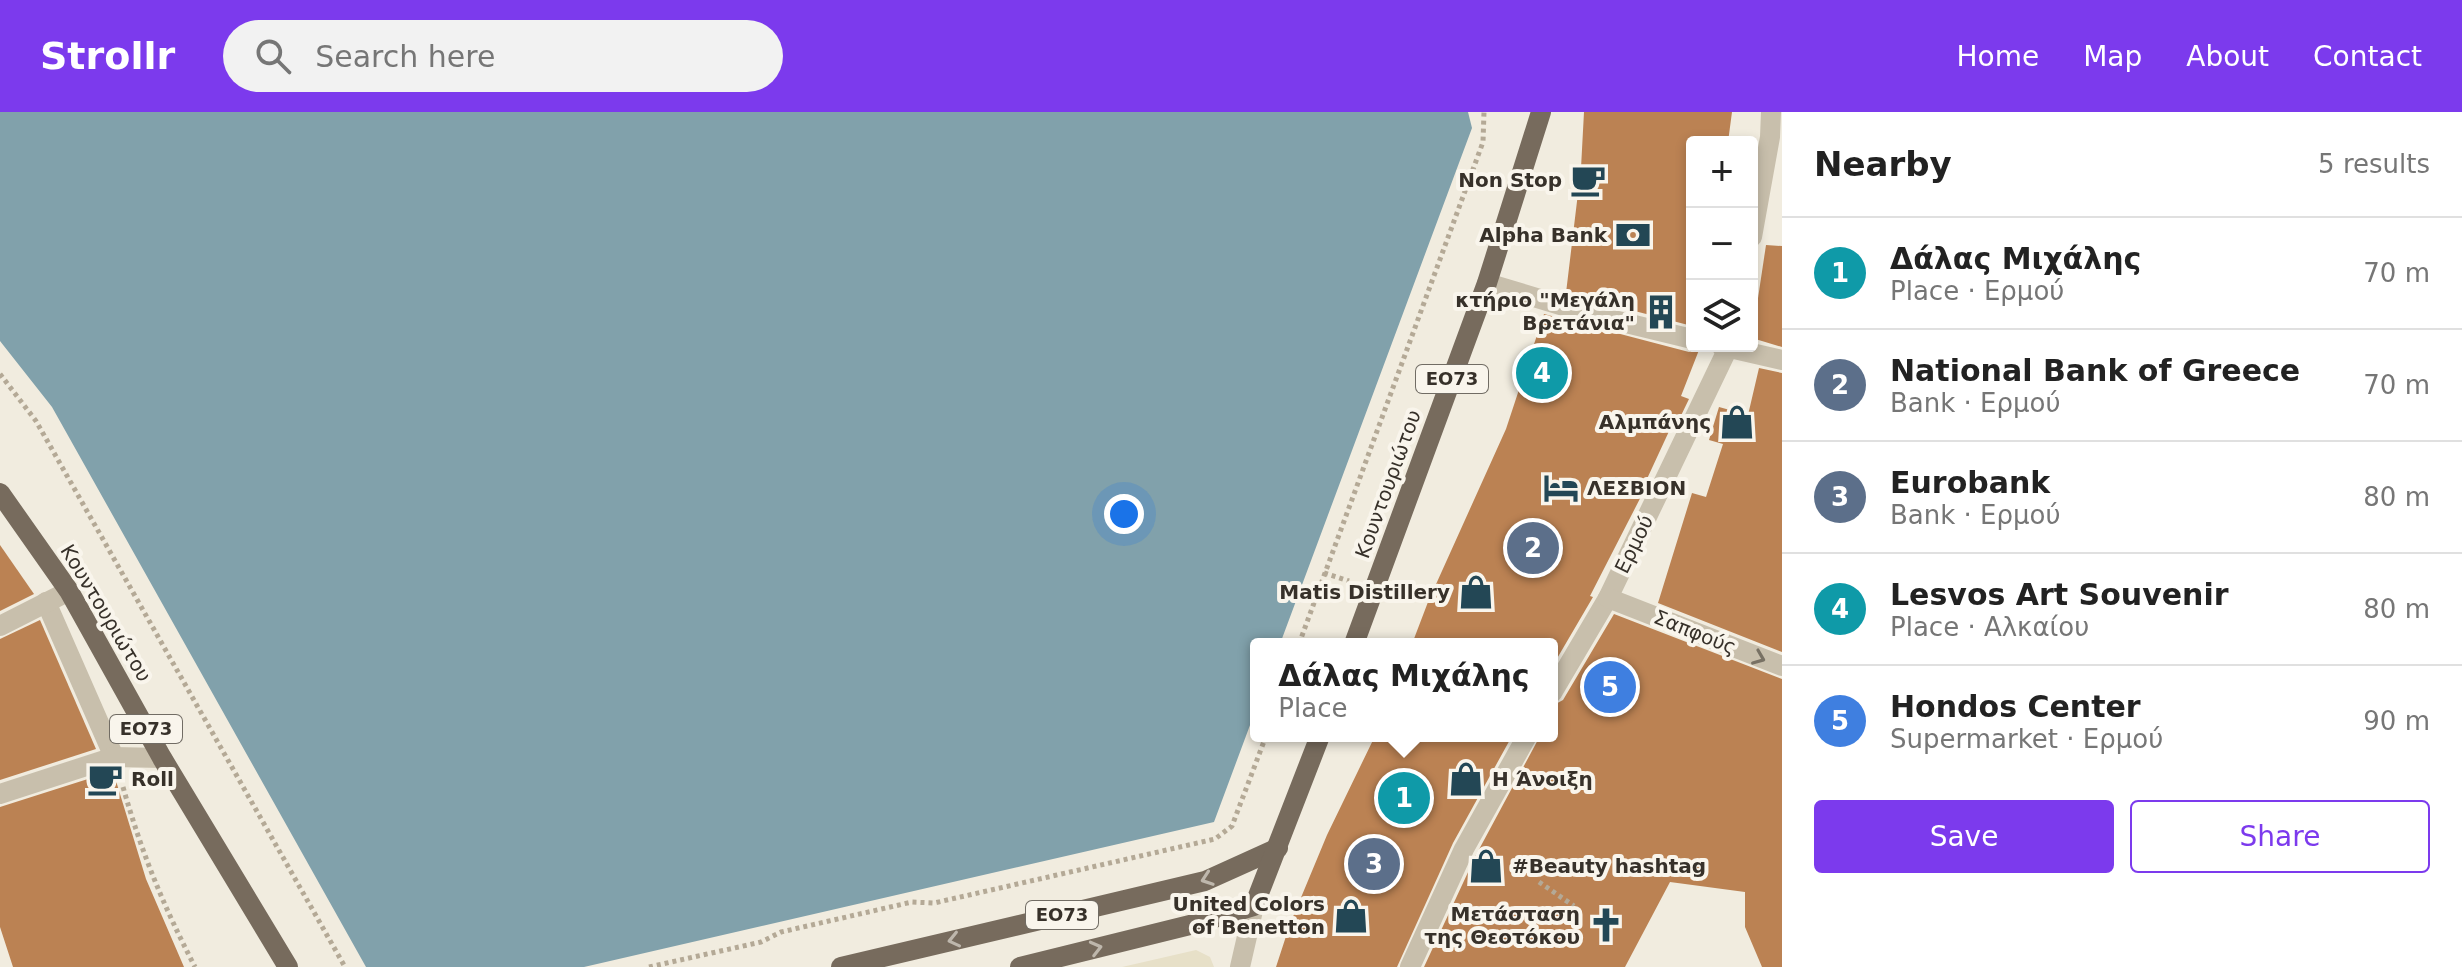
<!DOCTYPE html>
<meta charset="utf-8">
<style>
:root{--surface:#fff;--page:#f2f2f2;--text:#222;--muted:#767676;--line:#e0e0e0;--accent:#7c3aed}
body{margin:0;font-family:"DejaVu Sans",sans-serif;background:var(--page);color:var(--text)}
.controls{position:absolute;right:24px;top:24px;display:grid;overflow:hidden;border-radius:8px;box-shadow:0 4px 12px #0003}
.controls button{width:72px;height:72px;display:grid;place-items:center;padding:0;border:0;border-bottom:2px solid var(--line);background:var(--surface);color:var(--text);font:40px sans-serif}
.you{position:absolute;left:1124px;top:402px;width:28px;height:28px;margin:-20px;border:6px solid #fff;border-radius:50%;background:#1a73e8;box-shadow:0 0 0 12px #1a73e833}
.badge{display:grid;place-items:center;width:52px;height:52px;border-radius:50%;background:var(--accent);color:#fff;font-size:26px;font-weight:700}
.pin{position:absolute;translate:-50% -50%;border:4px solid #fff;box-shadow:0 2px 8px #0006}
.popup{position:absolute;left:1250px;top:526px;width:308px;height:104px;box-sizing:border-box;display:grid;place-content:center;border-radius:8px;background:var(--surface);filter:drop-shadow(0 2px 6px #0005);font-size:26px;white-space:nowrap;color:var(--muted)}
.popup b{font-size:30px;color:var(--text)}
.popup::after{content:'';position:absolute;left:50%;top:100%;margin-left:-16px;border:16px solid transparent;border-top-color:var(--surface)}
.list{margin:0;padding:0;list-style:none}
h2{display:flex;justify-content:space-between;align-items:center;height:104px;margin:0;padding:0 32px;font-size:34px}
h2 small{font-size:26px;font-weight:400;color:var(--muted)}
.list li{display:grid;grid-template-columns:52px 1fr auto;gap:24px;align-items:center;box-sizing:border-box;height:112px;padding:0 32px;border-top:2px solid var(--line)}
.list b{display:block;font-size:30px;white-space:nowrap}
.list p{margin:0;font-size:26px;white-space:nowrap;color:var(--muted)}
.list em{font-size:26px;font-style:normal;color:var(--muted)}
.actions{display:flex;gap:16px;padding:24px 32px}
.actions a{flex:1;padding:18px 0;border:2px solid var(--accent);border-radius:8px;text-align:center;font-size:28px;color:var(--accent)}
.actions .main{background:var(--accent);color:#fff}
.icon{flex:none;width:44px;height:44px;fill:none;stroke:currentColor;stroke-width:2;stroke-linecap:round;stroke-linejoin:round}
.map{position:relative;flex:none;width:1782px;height:855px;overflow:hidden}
header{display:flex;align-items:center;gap:48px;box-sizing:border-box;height:112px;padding:0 40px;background:var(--accent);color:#fff}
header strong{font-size:38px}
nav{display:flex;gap:44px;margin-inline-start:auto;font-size:28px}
.search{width:560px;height:72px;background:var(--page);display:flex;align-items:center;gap:20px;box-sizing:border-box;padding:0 28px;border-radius:44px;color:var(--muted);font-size:30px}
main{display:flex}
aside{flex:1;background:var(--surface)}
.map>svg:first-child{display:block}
.plaza{fill:#e7e0c8}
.water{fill:#81a1ab}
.building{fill:#bb8253}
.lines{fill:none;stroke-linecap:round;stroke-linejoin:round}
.path{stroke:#b4a996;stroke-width:5;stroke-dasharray:4 4;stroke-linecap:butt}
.pedestrian{stroke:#c8bfac;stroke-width:20}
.minor{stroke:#c8bfac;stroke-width:20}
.primary{stroke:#776b5d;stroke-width:20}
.oneway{stroke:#787164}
.oneway2{stroke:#beb7ac}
.labels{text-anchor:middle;stroke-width:8;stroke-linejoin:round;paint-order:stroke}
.shield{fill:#f9f5ec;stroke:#716c64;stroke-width:2}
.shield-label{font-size:18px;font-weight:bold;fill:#37312a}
.poi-label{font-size:20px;font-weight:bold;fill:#37312a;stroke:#f9f5ec;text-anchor:end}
.street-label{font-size:20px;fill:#37312a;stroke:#f9f5ec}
</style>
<header>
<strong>Strollr</strong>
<div class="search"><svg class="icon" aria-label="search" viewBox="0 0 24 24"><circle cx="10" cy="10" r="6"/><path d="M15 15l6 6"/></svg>Search here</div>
<nav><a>Home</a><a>Map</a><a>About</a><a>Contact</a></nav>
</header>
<main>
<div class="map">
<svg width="1782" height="855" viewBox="0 0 1782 855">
<rect width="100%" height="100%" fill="#f1ecdf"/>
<polygon class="plaza" points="1196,838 1210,845 1214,855 1122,855"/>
<polygon class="water" points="0,0 1468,0 1472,16 1280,532 1256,532 1256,597 1214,710 584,855 366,855 52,295 0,229"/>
<g class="building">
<polygon points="1584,0 1732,0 1728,30 1692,30 1692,214 1566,181 1581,56"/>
<polygon points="1766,133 1782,134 1782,235 1752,226"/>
<polygon points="1544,202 1689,240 1699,238 1681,284 1689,287 1675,316 1671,315 1646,369 1649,369 1590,484 1593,485 1552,555 1552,532 1412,532 1428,490 1506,317"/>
<polygon points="1759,256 1782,261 1782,540 1658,491 1692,381 1706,385 1723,332 1709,328 1719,295 1748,303"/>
<polygon points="0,433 34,482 0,499"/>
<polygon points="1614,502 1782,567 1782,855 1762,855 1745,815 1745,780 1670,770 1625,855 1424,855 1476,743 1540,624 1552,624 1552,594 1563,588"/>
<polygon points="40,508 96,637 0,668 0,527"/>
<polygon points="1375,624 1512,624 1453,731 1397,855 1276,855 1290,812 1327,723"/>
<polygon points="113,659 146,767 184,855 13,855 0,815 0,695"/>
</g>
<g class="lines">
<g class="path">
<polyline points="0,262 36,309 345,855"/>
<polyline points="1324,461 1349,469"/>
<polyline points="1299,532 1483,30 1484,0"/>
<path d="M123 675C142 742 163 793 195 855"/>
<polyline points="1539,770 1574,794"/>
<polyline points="649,855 761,830 781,820 912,790 934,791 1215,727 1232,714 1266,624"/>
</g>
<g class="pedestrian">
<polyline points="1752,125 1770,25 1771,0"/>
<polyline points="46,490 114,645"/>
<polyline points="1552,581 1608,486 1729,234"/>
<polyline points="1410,855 1464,737 1527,624"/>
</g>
<g class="minor">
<polyline points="1487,171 1593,203 1692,227"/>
<polyline points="1721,234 1782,248"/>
<polyline points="1608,486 1782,554"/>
<polyline points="0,514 69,479"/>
<polyline points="0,682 114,645 162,646"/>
<polyline points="1240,855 1254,794"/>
</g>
<g class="primary">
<polyline points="0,381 69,479 162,646 288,855"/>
<polyline points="1354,532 1487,171 1541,0"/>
<polyline points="841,855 1205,769 1278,736"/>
<polyline points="1020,855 1198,811 1254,794 1320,624"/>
</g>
</g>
<defs><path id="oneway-chevron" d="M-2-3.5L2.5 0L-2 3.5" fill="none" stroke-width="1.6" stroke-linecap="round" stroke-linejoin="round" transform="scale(2)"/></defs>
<use class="oneway" href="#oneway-chevron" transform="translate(1759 546) rotate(22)"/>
<g class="oneway2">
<use href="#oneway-chevron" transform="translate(1207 767) rotate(161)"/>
<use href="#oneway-chevron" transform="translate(954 828) rotate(167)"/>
<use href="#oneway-chevron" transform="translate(1096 836) rotate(-14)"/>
</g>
<defs>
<g id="cafe-bare" transform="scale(2.76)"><path d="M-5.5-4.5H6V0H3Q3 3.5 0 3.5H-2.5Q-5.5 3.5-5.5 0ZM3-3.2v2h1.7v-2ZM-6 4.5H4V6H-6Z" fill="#234755" stroke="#f9f5ec" stroke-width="2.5" paint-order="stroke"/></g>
<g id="bank-bare" transform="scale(2.76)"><path d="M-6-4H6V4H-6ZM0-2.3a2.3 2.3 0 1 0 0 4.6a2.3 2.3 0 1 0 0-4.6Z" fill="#234755" stroke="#f9f5ec" stroke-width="2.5" paint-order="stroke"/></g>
<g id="building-bare" transform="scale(2.76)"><path d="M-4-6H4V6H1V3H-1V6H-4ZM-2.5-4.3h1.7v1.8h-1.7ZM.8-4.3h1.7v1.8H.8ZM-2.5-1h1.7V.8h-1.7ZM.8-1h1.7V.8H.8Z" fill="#234755" stroke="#f9f5ec" stroke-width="2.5" paint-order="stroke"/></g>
<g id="shop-bare" transform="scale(2.76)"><path d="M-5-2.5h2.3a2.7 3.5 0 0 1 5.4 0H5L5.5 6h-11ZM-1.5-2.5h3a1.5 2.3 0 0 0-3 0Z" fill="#234755" stroke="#f9f5ec" stroke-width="2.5" paint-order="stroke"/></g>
<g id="hotel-bare" transform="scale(2.76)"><path d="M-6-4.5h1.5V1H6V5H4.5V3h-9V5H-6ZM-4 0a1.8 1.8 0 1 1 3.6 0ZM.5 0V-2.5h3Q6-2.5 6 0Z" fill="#234755" stroke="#f9f5ec" stroke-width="2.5" paint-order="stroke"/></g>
<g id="church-bare" transform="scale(2.76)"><path d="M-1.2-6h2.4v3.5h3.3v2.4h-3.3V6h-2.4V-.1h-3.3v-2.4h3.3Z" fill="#234755" stroke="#f9f5ec" stroke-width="2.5" paint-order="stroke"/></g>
</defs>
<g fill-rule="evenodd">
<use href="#cafe-bare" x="1588" y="68"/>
<use href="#bank-bare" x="1633" y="123"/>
<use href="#building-bare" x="1661" y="200"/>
<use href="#shop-bare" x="1737" y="310"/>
<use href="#hotel-bare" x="1561" y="376"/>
<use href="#shop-bare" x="1476" y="480"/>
<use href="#cafe-bare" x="105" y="667"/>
<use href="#shop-bare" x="1466" y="667"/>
<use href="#shop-bare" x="1486" y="754"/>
<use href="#shop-bare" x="1351" y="804"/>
<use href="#church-bare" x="1606" y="813"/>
</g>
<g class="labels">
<g class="shield">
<rect x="1416" y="253" width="72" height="28" rx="6"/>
<rect x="110" y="603" width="72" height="28" rx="6"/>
<rect x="1026" y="789" width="72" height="28" rx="6"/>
</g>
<g class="shield-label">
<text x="1452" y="273">ΕΟ73</text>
<text x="146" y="623">ΕΟ73</text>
<text x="1062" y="809">ΕΟ73</text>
</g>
<g class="poi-label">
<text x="1562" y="75">Non Stop</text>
<text x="1607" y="130">Alpha Bank</text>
<text x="1635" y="195">κτήριο "Μεγάλη<tspan x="1635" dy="23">Βρετάνια"</tspan></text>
<text x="1711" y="317">Αλμπάνης</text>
<text x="1587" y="383" text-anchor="start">ΛΕΣΒΙΟΝ</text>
<text x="1450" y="487">Matis Distillery</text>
<text x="131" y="674" text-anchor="start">Roll</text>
<text x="1492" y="674" text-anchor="start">Η Άνοιξη</text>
<text x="1512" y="761" text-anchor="start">#Beauty hashtag</text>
<text x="1325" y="799">United Colors<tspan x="1325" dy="23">of Benetton</tspan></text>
<text x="1580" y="809">Μετάσταση<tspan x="1580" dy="23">της Θεοτόκου</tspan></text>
</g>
<g class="street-label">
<text transform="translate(1388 372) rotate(-70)" y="7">Κουντουριώτου</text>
<text transform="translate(1634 432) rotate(-64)" y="7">Ερμού</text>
<text transform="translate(106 501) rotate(59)" y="7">Κουντουριώτου</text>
<text transform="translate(1695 520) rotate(22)" y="7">Σαπφούς</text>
</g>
</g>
</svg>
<div class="controls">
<button>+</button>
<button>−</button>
<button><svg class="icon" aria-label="layers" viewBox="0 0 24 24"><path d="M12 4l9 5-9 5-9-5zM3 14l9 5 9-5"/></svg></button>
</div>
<div class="you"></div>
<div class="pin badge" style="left:1404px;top:686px;background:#0f9aa8">1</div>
<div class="popup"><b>Δάλας Μιχάλης</b>Place</div>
<div class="pin badge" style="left:1533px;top:436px;background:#5c6f8a">2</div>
<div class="pin badge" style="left:1374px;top:752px;background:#5c6f8a">3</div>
<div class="pin badge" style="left:1542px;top:261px;background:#0f9aa8">4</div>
<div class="pin badge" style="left:1610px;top:575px;background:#3f7fe0">5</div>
</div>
<aside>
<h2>Nearby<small>5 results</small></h2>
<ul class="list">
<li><span class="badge" style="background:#0f9aa8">1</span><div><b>Δάλας Μιχάλης</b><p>Place · Ερμού</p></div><em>70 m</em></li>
<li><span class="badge" style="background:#5c6f8a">2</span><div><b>National Bank of Greece</b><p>Bank · Ερμού</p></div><em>70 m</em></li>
<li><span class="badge" style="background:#5c6f8a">3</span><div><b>Eurobank</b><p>Bank · Ερμού</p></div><em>80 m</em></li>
<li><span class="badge" style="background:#0f9aa8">4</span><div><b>Lesvos Art Souvenir</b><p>Place · Αλκαίου</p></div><em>80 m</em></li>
<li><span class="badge" style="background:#3f7fe0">5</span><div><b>Hondos Center</b><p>Supermarket · Ερμού</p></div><em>90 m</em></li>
</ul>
<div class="actions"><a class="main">Save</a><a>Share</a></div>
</aside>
</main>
